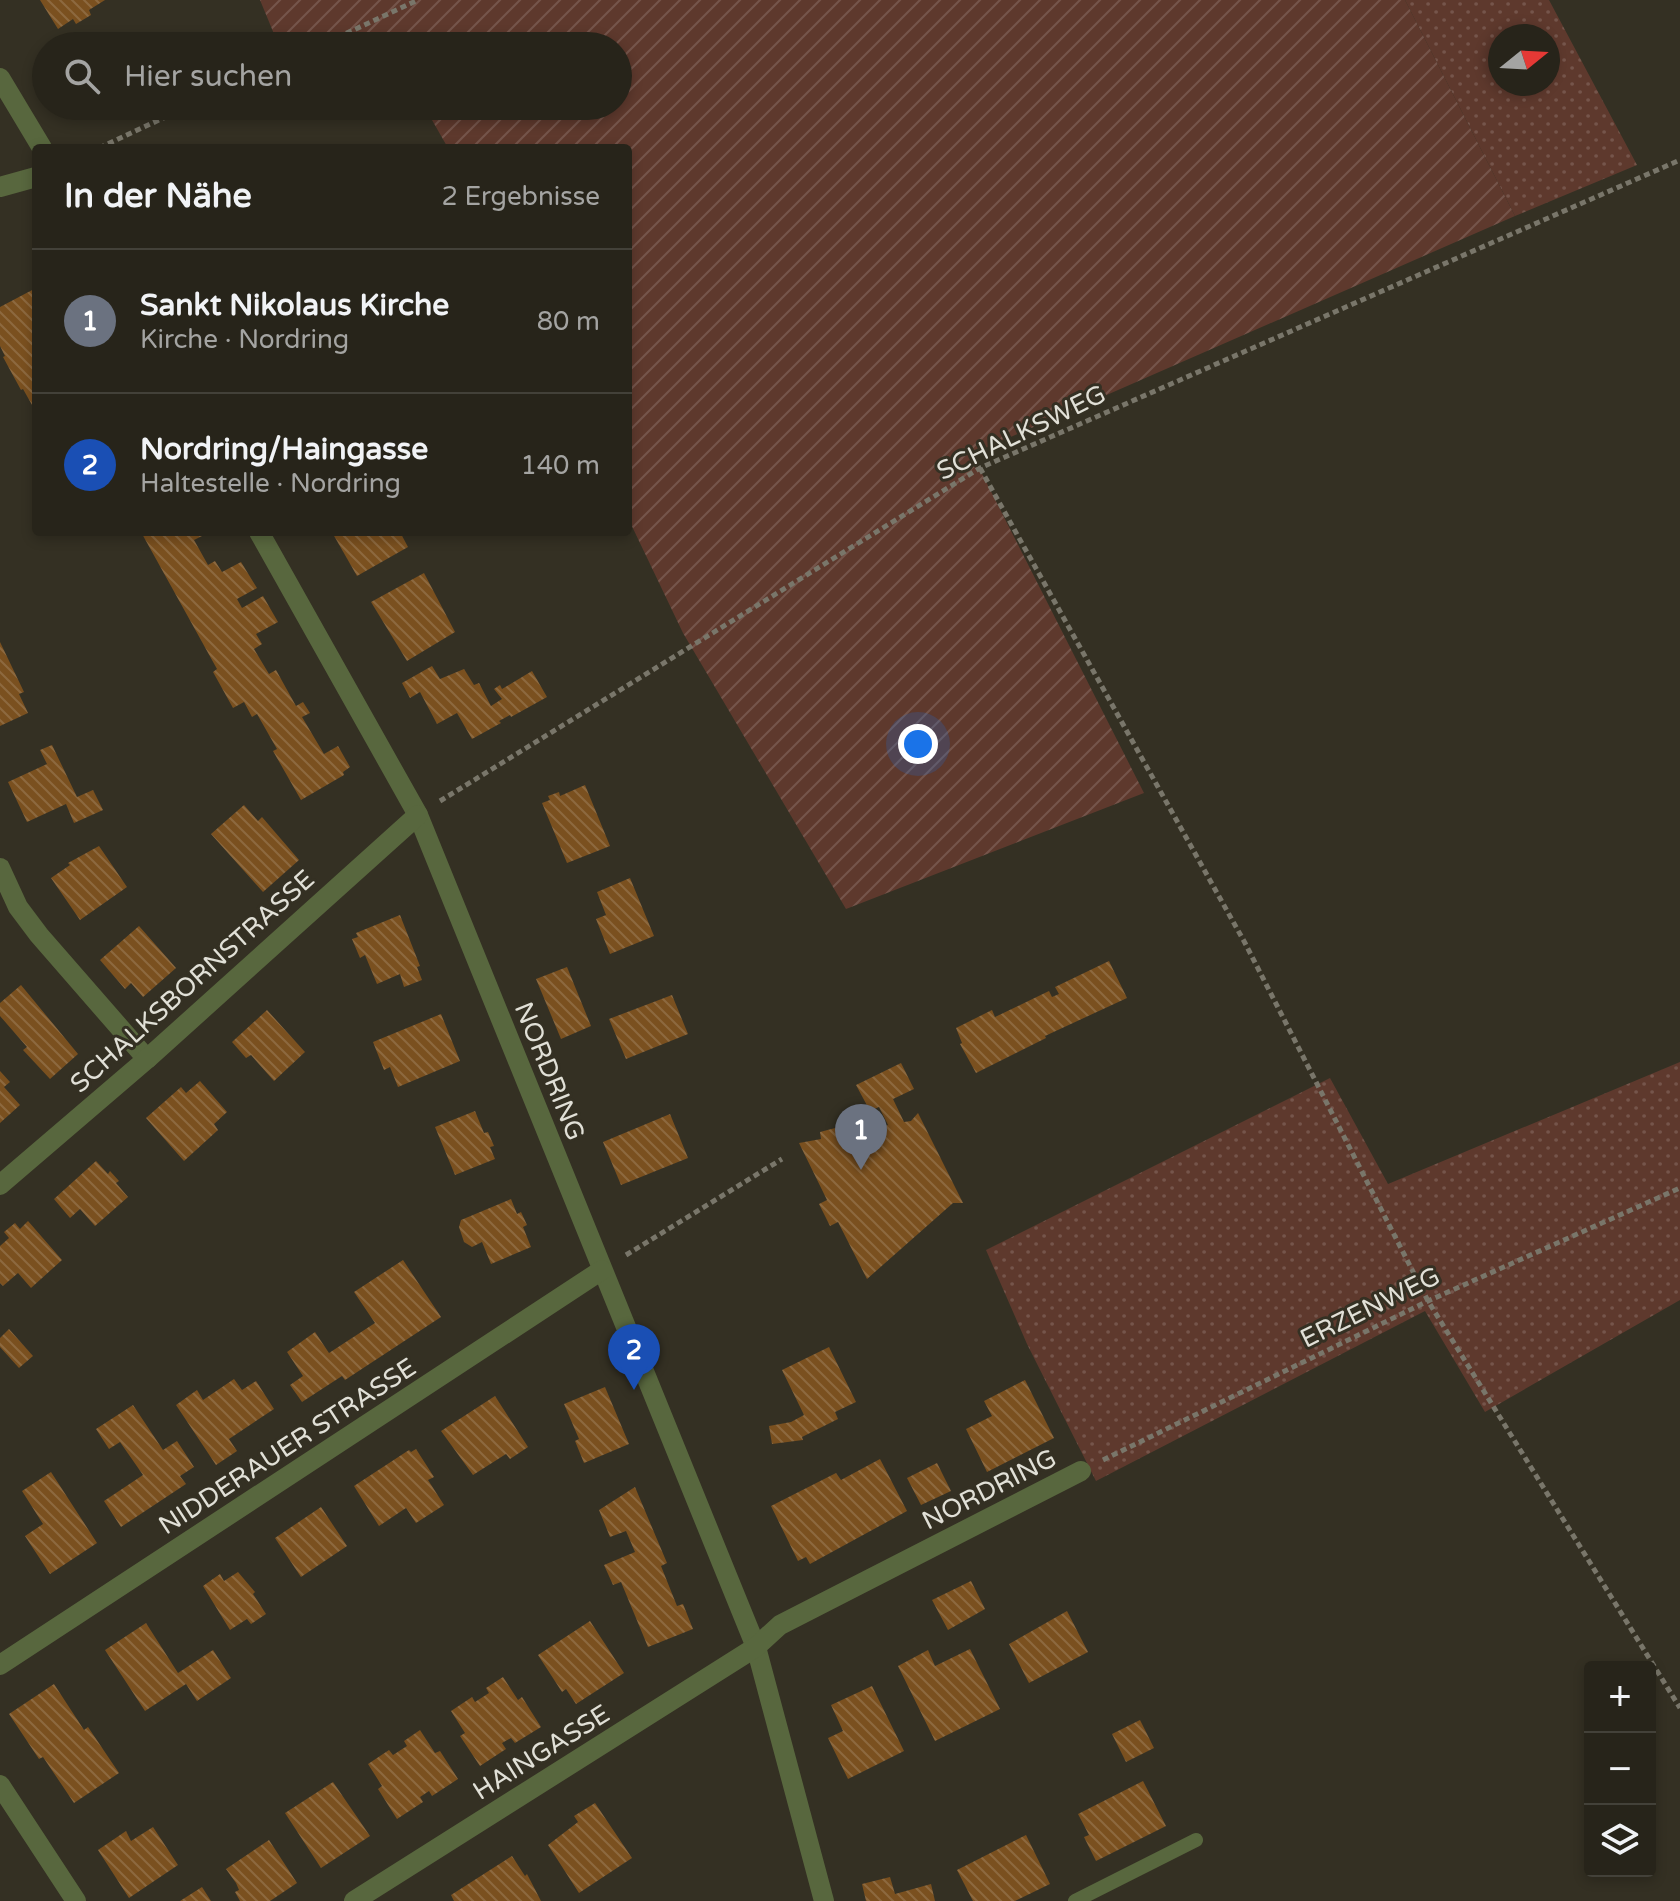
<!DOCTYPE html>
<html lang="de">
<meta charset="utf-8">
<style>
:root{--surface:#27241a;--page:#2f2c23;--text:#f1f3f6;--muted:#a4a4a2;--line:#434139;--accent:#d59cfb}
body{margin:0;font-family:"Varela Round",sans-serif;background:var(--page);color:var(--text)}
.controls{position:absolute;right:24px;bottom:24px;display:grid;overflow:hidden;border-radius:8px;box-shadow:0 4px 12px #0003}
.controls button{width:72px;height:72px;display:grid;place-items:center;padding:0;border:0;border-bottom:2px solid var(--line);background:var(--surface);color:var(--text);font:40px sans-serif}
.compass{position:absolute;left:1488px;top:24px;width:72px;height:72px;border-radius:50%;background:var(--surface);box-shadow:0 4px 12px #0003;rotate:72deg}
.you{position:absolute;left:918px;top:744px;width:28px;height:28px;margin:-20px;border:6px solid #fff;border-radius:50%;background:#1a73e8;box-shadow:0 0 0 12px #1a73e833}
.badge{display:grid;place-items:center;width:52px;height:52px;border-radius:50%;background:var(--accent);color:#fff;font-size:26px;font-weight:700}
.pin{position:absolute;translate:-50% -66px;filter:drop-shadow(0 2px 4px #0008)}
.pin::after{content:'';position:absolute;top:42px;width:28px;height:24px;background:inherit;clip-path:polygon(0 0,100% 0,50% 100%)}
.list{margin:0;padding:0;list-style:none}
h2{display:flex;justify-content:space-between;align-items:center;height:104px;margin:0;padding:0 32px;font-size:34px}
h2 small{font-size:26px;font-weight:400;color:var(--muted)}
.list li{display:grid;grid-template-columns:52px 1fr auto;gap:24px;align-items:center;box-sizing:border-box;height:144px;padding:0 32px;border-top:2px solid var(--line)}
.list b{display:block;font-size:30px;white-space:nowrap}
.list p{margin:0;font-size:26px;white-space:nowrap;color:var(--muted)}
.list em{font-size:26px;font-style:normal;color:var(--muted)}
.icon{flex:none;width:44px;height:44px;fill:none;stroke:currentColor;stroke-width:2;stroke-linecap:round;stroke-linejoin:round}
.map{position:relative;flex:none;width:1680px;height:1901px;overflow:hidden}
.search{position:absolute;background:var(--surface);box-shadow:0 4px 12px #0003;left:32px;top:32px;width:600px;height:88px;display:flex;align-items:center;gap:20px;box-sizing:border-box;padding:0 28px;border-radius:44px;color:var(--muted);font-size:30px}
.panel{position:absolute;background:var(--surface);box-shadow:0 4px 12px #0003;left:32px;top:144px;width:600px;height:392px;border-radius:8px}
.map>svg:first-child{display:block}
.grass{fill:url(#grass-dots);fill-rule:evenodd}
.garden{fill:url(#garden-furrows)}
.building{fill:url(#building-back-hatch)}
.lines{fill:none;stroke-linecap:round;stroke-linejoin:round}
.path{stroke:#79766a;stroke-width:5;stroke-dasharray:6 4;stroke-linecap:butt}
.service{stroke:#58673e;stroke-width:14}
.minor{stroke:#58673e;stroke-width:20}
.labels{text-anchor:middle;stroke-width:6;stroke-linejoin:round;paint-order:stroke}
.street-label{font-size:26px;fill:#e1e0d7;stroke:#343023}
</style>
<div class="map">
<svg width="1680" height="1901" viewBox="0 0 1680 1901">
<defs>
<pattern id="grass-dots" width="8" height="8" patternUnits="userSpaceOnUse" patternTransform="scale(2)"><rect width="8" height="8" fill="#5e392d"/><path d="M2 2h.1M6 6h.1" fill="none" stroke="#75554b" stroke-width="1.8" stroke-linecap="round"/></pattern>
<pattern id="garden-furrows" width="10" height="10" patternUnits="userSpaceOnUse" patternTransform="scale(2)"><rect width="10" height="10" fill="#5e392d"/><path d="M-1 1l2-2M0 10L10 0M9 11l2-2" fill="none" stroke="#75554b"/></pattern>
<pattern id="building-back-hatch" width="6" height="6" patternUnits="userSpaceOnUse" patternTransform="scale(2)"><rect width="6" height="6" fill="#7a501f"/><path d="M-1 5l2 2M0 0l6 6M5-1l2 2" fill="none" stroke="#8d693f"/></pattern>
</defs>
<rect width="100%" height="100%" fill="#343023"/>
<g class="grass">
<path d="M1405 0H1549L1637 165 1515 216ZM1500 36H1548V84H1500Z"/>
<polygon points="1680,1062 1680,1300 1485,1412 1425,1311 1096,1481 1027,1344 986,1250 1330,1078 1388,1184"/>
</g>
<polygon class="garden" points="260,0 1405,0 1515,216 972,454 1144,793 846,909 683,633 628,518 628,148 448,148 424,106 618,106 618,46 389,46 381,33 279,46"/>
<g class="building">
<polygon points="40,0 105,0 89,10 91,15 76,24 73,19 58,29"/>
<polygon points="36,288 36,412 23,389 21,390 3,357 5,356 0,346 0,307"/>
<polygon points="141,532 200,532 202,536 194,540 208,565 215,561 222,572 241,562 257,588 237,599 242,608 263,596 278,622 256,634 262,644 254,649 269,674 276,670 296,706 303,702 310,713 302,717 324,754 338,746 350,767 343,772 344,775 301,800 273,751 277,749 257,714 252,717 244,702 233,708 213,672 217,669"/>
<polygon points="337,532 400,532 408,547 357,576 333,534"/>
<polygon points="424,573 455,632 407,661 371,602"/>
<polygon points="0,642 24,692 19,694 28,713 0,726"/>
<polygon points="432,666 440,679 464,669 474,685 479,683 491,706 502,699 494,689 500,685 502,689 532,671 547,697 511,717 510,715 499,721 501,723 472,739 457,713 437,724 420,692 410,698 402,683"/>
<polygon points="52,745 77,797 93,790 103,810 74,823 66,804 27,822 8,782 47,764 40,750"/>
<polygon points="585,785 610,846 567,863 542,803 550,800 548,796 559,792 560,796"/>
<polygon points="244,805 258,821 262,817 299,860 263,892 211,834"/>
<polygon points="99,846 127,887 80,920 51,878 70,865 68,863"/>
<polygon points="630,878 654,936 610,954 596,919 606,915 597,892"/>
<polygon points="400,915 420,966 417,967 422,980 404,987 400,974 377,984 365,955 360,958 352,939 358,937 356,933"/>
<polygon points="139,926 176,968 143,997 131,983 125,989 100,960"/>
<polygon points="1109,961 1127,998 1045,1036 1046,1038 976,1073 960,1044 962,1043 956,1028 992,1010 995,1017 1049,991 1052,997 1059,994 1055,987"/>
<polygon points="567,967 591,1026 561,1039 536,979"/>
<polygon points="21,985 78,1054 50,1079 23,1050 27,1047 0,1016 0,1003"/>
<polygon points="672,995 688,1034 626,1059 609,1019"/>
<polygon points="267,1010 305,1052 274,1081 251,1055 246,1058 232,1042"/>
<polygon points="441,1014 460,1061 398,1087 390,1067 384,1070 373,1042"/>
<polygon points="901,1063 914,1089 893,1099 904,1122 911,1121 918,1113 963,1203 953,1203 867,1279 838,1222 830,1226 819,1204 827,1200 799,1143 821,1139 820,1132 839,1127 840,1135 856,1132 854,1124 871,1121 872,1128 888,1125 879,1107 870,1111 856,1085"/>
<polygon points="0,1071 10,1082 4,1087 20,1105 0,1123"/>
<polygon points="200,1081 227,1112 214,1124 218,1130 184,1161 146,1118 181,1087 186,1093"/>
<polygon points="475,1111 484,1133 488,1132 494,1146 490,1147 495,1159 455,1175 435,1127"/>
<polygon points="670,1114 688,1158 621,1185 603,1142"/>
<polygon points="96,1161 108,1174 110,1171 119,1181 116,1183 128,1197 95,1226 80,1209 70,1218 54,1199"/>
<polygon points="511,1199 517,1214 521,1212 527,1225 523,1227 531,1247 491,1264 482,1242 472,1247 464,1242 459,1227 461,1220"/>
<polygon points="28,1221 62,1260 31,1288 18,1273 3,1286 0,1283 0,1246 9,1238 4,1232 15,1223 20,1229"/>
<polygon points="403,1260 441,1317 345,1380 342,1376 302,1402 290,1385 303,1376 287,1352 315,1332 329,1353 375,1323 354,1292"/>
<polygon points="9,1329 33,1356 19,1368 0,1347 0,1338"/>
<polygon points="829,1347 856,1402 835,1412 838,1419 802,1437 803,1440 772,1444 769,1426 791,1422 804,1415 782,1370"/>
<polygon points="234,1379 242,1390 256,1381 274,1409 229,1439 237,1451 216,1465 176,1405 197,1390 203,1400"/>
<polygon points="1025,1380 1054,1438 987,1472 966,1429 992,1416 984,1401"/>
<polygon points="605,1387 629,1444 584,1463 575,1441 579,1439 564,1404"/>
<polygon points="495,1396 528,1447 510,1459 506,1454 473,1475 441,1431"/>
<polygon points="133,1405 163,1450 177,1441 194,1467 180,1476 186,1484 121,1527 104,1501 143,1475 120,1442 109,1449 96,1429"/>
<polygon points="416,1449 434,1477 428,1480 444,1505 416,1523 406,1508 379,1526 354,1486 409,1450 411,1452"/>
<polygon points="880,1459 907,1511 810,1564 806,1557 798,1561 771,1506 836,1473 841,1480"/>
<polygon points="937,1463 951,1491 921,1505 907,1478"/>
<polygon points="51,1472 97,1543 50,1574 25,1536 43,1524 22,1491"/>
<polygon points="635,1487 667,1563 661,1566 677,1606 683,1604 693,1629 648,1647 621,1582 613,1585 604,1565 635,1552 626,1531 610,1537 599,1510"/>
<polygon points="321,1507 347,1546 301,1577 275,1538"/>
<polygon points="238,1572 255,1592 253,1594 266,1614 251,1624 247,1619 230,1630 203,1586 220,1574 224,1581"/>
<polygon points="971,1581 985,1609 948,1630 932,1600"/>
<polygon points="1067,1611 1088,1652 1029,1683 1009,1644"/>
<polygon points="590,1621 624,1673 576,1704 566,1689 562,1692 538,1655"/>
<polygon points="146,1623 178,1673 213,1650 231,1678 197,1701 186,1684 145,1711 105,1650"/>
<polygon points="970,1649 1000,1709 935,1741 898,1666 928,1650 935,1666"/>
<polygon points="503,1677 518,1700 522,1697 541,1727 515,1743 511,1738 502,1743 506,1749 480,1766 460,1736 465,1733 451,1711 472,1697 475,1702 489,1693 486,1688"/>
<polygon points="54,1684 84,1730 88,1727 119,1773 74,1803 43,1757 39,1759 9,1714"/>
<polygon points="872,1686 904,1751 848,1779 828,1738 843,1731 831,1705"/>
<polygon points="1140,1720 1154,1748 1126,1762 1112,1734"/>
<polygon points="420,1730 435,1753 440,1751 458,1779 432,1796 429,1791 420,1797 423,1802 397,1819 378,1789 382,1786 368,1764 389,1750 393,1755 407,1746 404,1741"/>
<polygon points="1143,1781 1166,1826 1096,1861 1084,1837 1089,1835 1078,1814"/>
<polygon points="333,1782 370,1836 321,1868 285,1813"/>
<polygon points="595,1803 632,1858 579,1893 548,1845 578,1822 574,1816"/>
<polygon points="153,1827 178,1865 129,1898 98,1850 126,1831 131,1841"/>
<polygon points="1026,1835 1050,1884 1015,1901 973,1901 957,1870"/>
<polygon points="269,1840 297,1883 270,1901 240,1901 235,1892 239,1890 236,1883 226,1869"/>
<polygon points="512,1856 525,1876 527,1874 541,1901 454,1901 451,1895"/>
<polygon points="890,1877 895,1894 931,1884 935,1901 866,1901 862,1884"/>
<polygon points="202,1887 211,1901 180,1901"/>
</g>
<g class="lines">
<g class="path">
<polyline points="319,46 418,0"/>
<polyline points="99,148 189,106"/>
<polyline points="980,468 1245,943 1428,1301 1680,1708"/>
<polyline points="440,801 980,468 1680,160"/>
<polyline points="626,1255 782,1159"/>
<polyline points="1103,1460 1428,1301 1680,1188"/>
</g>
<polyline class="service" points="1075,1901 1196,1840"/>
<g class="minor">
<polyline points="0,78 42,148"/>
<polyline points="0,187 36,177"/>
<polyline points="259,532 418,815 756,1647 824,1901"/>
<polyline points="0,868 18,907 39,935 147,1059"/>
<polyline points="0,1185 147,1059 418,815"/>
<polyline points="0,1665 602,1270"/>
<polyline points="0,1785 76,1901"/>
<polyline points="354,1901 756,1647 780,1625 1081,1471"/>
</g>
</g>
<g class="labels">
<g class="street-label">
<text transform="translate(1021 432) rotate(-26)" y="9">SCHALKSWEG</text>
<text transform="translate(192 981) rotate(-42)" y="9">SCHALKSBORNSTRASSE</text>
<text transform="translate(550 1071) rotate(68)" y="9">NORDRING</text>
<text transform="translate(1370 1307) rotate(-26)" y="9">ERZENWEG</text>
<text transform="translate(287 1446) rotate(-33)" y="9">NIDDERAUER STRASSE</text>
<text transform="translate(989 1489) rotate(-27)" y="9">NORDRING</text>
<text transform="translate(541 1752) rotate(-32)" y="9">HAINGASSE</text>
</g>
</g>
</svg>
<div class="controls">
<button>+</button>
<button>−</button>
<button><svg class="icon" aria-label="layers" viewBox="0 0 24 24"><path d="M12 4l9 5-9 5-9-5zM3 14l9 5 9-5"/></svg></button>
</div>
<svg class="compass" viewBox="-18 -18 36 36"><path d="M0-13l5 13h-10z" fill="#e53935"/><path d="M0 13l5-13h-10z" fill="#a4a4a2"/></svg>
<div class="you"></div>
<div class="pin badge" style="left:861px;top:1170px;background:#6b7280">1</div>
<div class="pin badge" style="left:634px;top:1390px;background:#1a4fb4">2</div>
<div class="search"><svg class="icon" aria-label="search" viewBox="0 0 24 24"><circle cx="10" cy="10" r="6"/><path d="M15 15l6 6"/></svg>Hier suchen</div>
<section class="panel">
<h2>In der Nähe<small>2 Ergebnisse</small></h2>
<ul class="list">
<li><span class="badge" style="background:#6b7280">1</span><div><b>Sankt Nikolaus Kirche</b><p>Kirche · Nordring</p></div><em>80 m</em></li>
<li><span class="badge" style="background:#1a4fb4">2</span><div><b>Nordring/Haingasse</b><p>Haltestelle · Nordring</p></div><em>140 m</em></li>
</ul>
</section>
</div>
